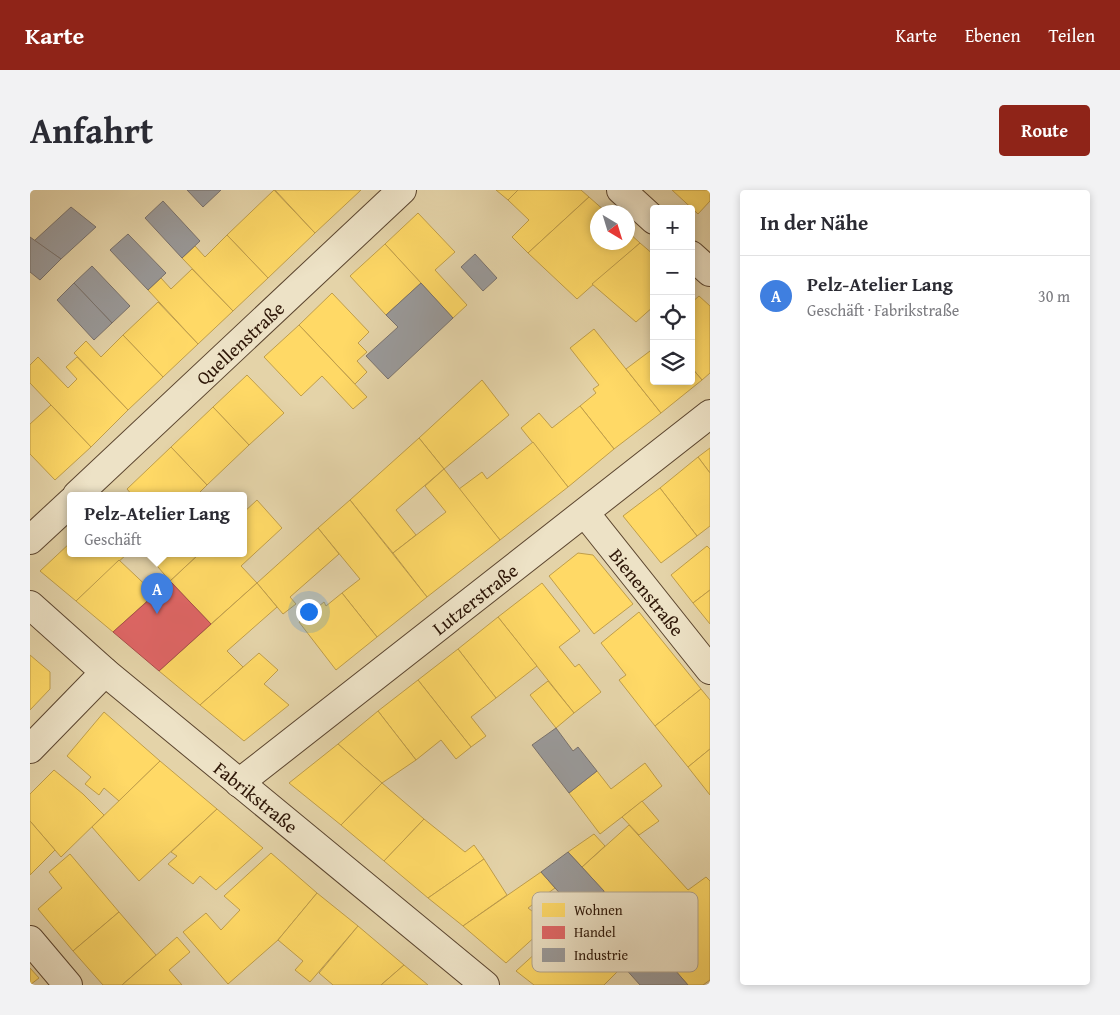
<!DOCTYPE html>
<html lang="de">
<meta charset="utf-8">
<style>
:root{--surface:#fff;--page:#f2f2f3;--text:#2b2b33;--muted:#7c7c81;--line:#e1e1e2;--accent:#8f2418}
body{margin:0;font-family:"Gentium Book Plus",serif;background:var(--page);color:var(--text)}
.controls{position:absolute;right:15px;top:15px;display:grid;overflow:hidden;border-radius:5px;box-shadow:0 2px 8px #0003}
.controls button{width:45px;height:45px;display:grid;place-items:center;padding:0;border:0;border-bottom:1px solid var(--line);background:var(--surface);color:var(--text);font:25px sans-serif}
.compass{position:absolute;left:560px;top:15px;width:45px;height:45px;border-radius:50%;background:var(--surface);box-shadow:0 2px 8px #0003;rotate:142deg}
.you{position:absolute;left:278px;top:421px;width:18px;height:18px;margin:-12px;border:4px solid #fff;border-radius:50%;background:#1a73e8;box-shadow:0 0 0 8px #1a73e833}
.badge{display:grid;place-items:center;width:32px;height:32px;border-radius:50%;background:var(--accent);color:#fff;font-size:16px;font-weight:700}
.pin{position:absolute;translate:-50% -41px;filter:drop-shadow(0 1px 2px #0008)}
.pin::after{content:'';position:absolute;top:26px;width:18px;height:15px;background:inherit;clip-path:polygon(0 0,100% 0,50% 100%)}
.popup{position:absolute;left:37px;top:302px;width:180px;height:65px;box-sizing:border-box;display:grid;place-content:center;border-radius:5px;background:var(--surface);filter:drop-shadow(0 1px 4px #0005);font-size:16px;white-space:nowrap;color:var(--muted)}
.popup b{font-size:19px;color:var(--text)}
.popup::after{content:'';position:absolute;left:50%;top:100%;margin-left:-10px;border:10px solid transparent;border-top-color:var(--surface)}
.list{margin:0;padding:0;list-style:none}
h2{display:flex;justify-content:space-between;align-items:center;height:65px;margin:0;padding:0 20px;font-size:21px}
h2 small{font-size:16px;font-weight:400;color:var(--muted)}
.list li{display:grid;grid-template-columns:32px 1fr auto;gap:15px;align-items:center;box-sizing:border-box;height:80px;padding:0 20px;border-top:1px solid var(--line)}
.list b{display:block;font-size:19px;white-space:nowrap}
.list p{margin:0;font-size:16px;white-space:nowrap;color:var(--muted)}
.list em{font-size:16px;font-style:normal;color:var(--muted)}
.icon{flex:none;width:28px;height:28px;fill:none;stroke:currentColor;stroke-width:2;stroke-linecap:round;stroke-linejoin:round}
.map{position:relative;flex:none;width:680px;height:795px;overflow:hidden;border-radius:5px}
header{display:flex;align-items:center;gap:30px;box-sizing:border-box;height:70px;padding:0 25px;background:var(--accent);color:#fff}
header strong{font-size:24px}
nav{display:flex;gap:28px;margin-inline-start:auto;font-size:18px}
.intro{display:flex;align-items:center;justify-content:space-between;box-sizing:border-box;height:120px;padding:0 30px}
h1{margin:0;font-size:35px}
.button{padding:12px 22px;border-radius:5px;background:var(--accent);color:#fff;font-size:18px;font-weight:700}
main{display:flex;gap:30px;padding:0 30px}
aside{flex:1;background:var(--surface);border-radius:5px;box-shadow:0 2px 8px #0003}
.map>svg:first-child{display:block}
.homes{fill:#ffd966;stroke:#c09e4a}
.shops{fill:#e06666;stroke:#aa4e4a}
.industry{fill:#999;stroke:#79726d}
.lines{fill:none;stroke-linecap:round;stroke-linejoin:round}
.minor-casing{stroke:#5b452f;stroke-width:30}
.minor{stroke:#ede2c6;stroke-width:28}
.labels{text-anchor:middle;stroke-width:5;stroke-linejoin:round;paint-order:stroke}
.street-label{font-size:19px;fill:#2d1607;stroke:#ede2c6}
.key{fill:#ede2c6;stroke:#b3a58d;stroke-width:1}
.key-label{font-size:14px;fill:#2d1607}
</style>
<header>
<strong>Karte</strong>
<nav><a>Karte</a><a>Ebenen</a><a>Teilen</a></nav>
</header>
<div class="intro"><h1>Anfahrt</h1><a class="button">Route</a></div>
<main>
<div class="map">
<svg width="680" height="795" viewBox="0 0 680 795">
<rect width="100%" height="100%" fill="#e4d3a8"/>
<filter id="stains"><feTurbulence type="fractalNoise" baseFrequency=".004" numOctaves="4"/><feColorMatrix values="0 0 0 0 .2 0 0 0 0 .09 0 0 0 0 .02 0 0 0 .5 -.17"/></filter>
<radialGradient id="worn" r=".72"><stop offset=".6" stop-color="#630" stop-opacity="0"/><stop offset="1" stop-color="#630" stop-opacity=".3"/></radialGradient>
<g class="homes">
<polygon points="244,0 285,43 238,88 197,45"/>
<polygon points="245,0 331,0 285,43"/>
<polygon points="466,0 488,0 478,10"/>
<polygon points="488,0 551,0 559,7 498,63 482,47 499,30 478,10"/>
<polygon points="642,0 680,0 680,11 668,24"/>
<polygon points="559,7 576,22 568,22 568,52 598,52 598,42 610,53 547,109 498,63"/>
<polygon points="388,23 425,62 405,80 437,115 423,128 355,54"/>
<polygon points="197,45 238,88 203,121 152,68 165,56 175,67"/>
<polygon points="610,53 624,65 624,116 606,132 562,94"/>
<polygon points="355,54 391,93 356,125 320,86"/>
<polygon points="162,79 203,121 168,154 118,100 131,88 141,99"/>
<polygon points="302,103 339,142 328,153 337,162 327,171 337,182 325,194 269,135"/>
<polygon points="669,106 680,116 680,183 672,190 661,177 661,113"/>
<polygon points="128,112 168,154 133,187 93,145"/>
<polygon points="269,135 337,207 323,219 292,186 271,206 234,167"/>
<polygon points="564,139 631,223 584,259 550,216 566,203 563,199 569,195 540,158"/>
<polygon points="93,145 133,187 98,220 44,163 56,151 71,167"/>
<polygon points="624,158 624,191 661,191 661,177 672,190 631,223 596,179"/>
<polygon points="8,167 38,198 47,189 36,177 47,167 98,220 61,257 0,193 0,175"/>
<polygon points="217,185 254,223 219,255 183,217"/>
<polygon points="452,190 479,225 414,279 389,248"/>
<polygon points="21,215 61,257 25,290 0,264 0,234"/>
<polygon points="550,216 584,259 538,297 491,238 509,223 522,238"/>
<polygon points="183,217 219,255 177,295 141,257"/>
<polygon points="389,248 414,279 366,320 386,345 363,363 320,310"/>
<polygon points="503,252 538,297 470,350 429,299 452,282 457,289"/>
<polygon points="141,257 177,295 167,305 102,305 97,299"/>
<polygon points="680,258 680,283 668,267"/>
<polygon points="668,267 680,283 680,336 667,346 630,298"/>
<polygon points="414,279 470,350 397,407 363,363 416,322 395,296"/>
<polygon points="630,298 667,346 631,373 593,326"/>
<polygon points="227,310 252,338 211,376 227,393 181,434 140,391 170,363 213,363 213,323"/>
<polygon points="320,310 397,407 347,447 312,403 330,389 288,338"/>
<polygon points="288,338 309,364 260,407 266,414 253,424 227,393"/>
<polygon points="41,352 41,363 98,363 46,411 10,381"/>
<polygon points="677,356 680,359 680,400 663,413 641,385"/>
<polygon points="116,363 170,363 140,391"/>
<polygon points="548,363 563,365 603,414 564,444 519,386"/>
<polygon points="89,370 125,404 83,442 46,411"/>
<polygon points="227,393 247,417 197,461 213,477 170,515 129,481"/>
<polygon points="512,393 550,441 529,457 545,477 549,474 571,502 544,523 468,427"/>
<polygon points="680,400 680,434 663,413"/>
<polygon points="312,403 347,447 306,480 269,432 294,412 296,416"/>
<polygon points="609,422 671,499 625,536 589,490 596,485 571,453"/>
<polygon points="468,427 507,476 466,508 428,459"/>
<polygon points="428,459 466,508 441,527 456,546 441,557 388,490"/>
<polygon points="229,463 248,480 234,494 259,515 214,551 170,515"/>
<polygon points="0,465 20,482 20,499 0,520"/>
<polygon points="388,490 441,557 426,569 411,550 386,570 348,521"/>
<polygon points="518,491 544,523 526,538 500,505"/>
<polygon points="671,499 680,510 680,559 658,577 625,536"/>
<polygon points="348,521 386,570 352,593 308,554"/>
<polygon points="74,522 130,571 89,611 74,598 69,605 55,594 61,587 37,566"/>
<polygon points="308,554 352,593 311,635 259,593"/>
<polygon points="680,559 680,605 658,577"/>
<polygon points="130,571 187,619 109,691 62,637"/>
<polygon points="615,573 632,596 570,644 539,603 567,581 581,599"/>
<polygon points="24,580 53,604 74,625 31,667 0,631 0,604"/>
<polygon points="352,593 394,629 354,671 311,635"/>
<polygon points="612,611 629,631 609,645 592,627"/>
<polygon points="187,619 233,658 186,700 170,686 163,694 138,674 147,666 141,662"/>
<polygon points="394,629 435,662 444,655 454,669 398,708 354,671"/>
<polygon points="0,631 25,660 0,685"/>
<polygon points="599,635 658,700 676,687 680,691 680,790 673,795 658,795 552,677"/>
<polygon points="564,644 575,656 552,677 538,662"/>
<polygon points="241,663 287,703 248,750 198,794 153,742 176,723 191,740 210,720 194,706"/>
<polygon points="40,664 89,722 43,761 8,719 32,698 19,682"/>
<polygon points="454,669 477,705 433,736 398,708"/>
<polygon points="511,682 525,698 498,718 519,734 476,773 433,736"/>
<polygon points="574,701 619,750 574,795 504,795 486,781"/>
<polygon points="287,703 328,736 280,792 265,780 273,771 248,750"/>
<polygon points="89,722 126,765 92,795 73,795 43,761"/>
<polygon points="328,736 374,775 351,795 303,795 289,783"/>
<polygon points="147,747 160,762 139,780 152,795 92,795"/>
<polygon points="374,775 398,795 351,795"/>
<polygon points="0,778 9,788 0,795"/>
</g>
<polygon class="shops" points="140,391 181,434 129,481 83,442"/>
<g class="industry">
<polygon points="157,0 191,0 173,17"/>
<polygon points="133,11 170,51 152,68 115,28"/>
<polygon points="41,17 66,37 31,69 4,51"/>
<polygon points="98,44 136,83 118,100 80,60"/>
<polygon points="0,47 31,69 10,90 0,82"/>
<polygon points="445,64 467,88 453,101 431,77"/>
<polygon points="62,76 100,116 82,133 44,93"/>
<polygon points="44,93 82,133 64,150 27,110"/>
<polygon points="391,93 423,128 358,189 336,166 368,137 356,125"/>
<polygon points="526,538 543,561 548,557 567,581 539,603 502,555"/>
<polygon points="538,662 574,701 548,724 511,682"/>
<polygon points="619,750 658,795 610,795 593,776"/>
</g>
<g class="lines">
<g class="minor-casing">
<g id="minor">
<polyline points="591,0 624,30"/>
<polyline points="661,65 680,82"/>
<polyline points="47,305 372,0"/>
<polyline points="555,323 680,480"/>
<polyline points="0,350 41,312"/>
<polyline points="0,415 75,482 455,795"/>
<polyline points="0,559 75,482"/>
<polyline points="209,593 680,224"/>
<polyline points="0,750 38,795"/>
</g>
</g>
<use href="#minor" class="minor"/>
</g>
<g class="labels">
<g class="street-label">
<text transform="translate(210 153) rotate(-43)" y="7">Quellenstraße</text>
<text transform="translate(617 402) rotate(51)" y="7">Bienenstraße</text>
<text transform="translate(445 409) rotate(-38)" y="7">Lutzerstraße</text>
<text transform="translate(226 607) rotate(39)" y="7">Fabrikstraße</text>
</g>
</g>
<rect x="502" y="702" width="166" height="80" rx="8" class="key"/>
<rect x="512" y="713" width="23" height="14" fill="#ffd966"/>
<rect x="512" y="736" width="23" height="13" fill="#e06666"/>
<rect x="512" y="758" width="23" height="14" fill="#999"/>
<g class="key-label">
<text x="544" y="725">Wohnen</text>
<text x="544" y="747">Handel</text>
<text x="544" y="770">Industrie</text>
</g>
<rect width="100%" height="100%" filter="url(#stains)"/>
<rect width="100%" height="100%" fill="url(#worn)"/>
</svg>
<div class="controls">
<button>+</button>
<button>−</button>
<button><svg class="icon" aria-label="locate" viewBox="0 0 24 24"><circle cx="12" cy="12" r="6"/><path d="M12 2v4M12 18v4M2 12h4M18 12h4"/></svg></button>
<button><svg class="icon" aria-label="layers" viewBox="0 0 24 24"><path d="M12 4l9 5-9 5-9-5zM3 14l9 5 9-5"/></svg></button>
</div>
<svg class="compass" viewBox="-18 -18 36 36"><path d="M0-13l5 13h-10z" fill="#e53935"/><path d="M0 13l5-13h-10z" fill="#7c7c81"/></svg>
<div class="you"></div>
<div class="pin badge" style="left:127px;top:424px;background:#3f7fe0">A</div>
<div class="popup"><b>Pelz-Atelier Lang</b>Geschäft</div>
</div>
<aside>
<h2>In der Nähe<small></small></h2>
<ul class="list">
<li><span class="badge" style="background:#3f7fe0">A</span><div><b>Pelz-Atelier Lang</b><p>Geschäft · Fabrikstraße</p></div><em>30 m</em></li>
</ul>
</aside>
</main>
